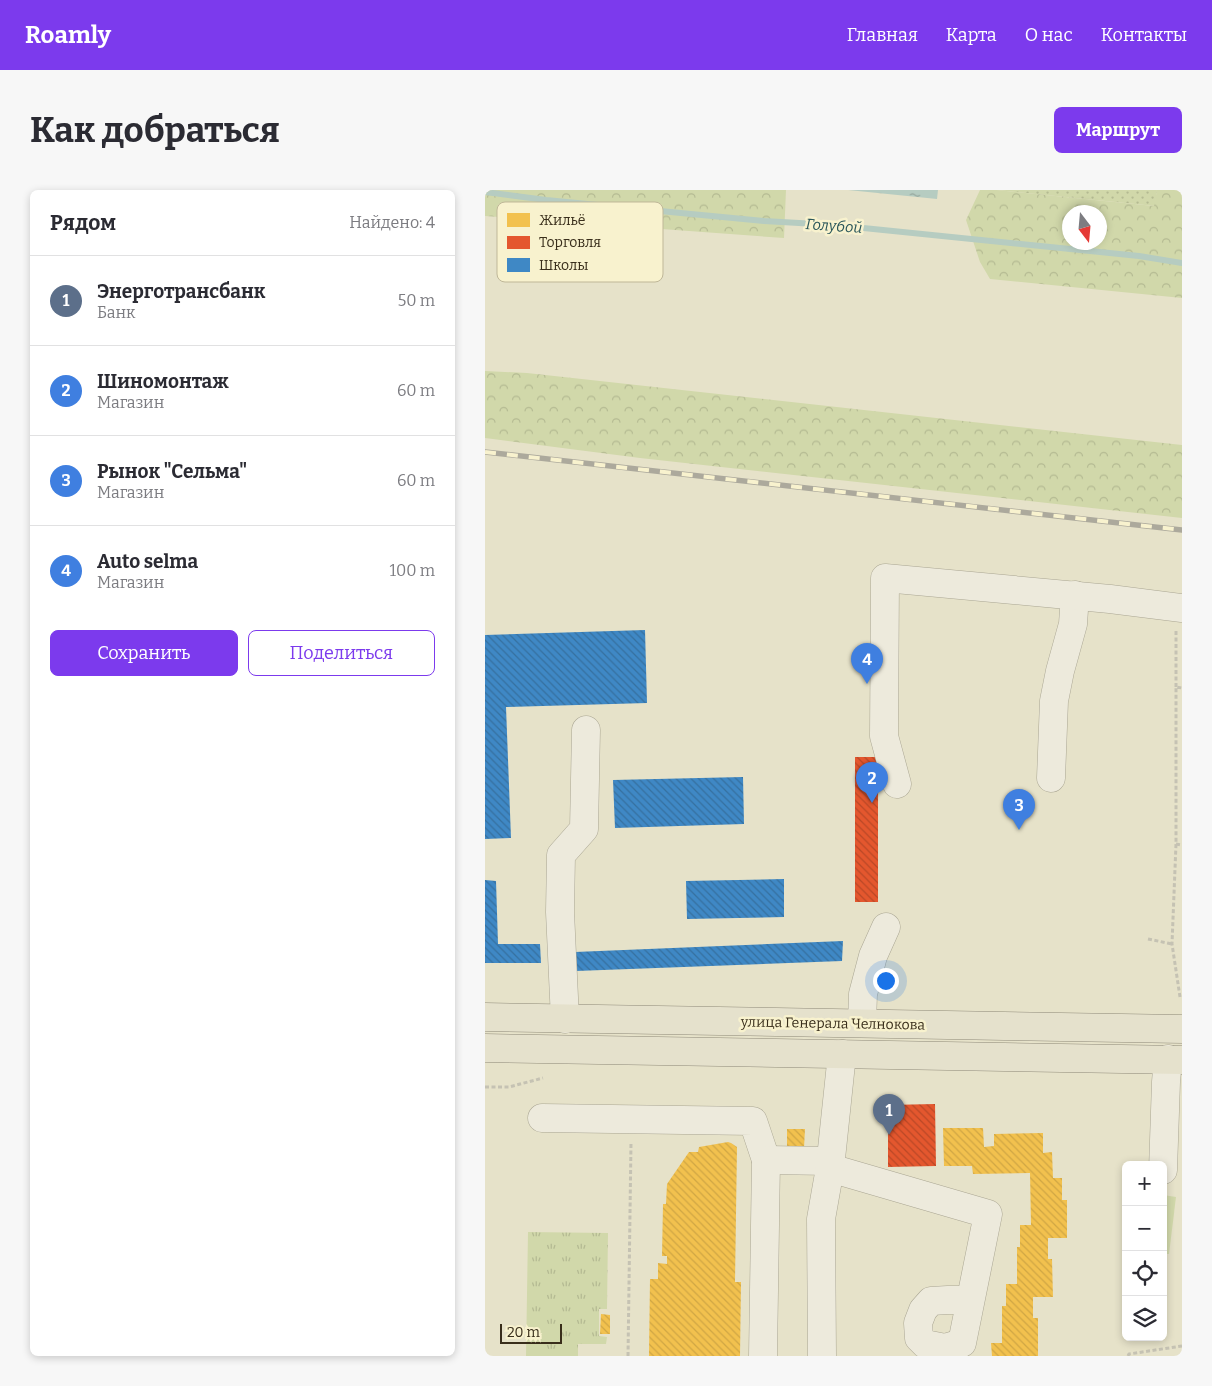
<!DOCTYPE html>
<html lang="ru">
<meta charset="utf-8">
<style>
:root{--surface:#fff;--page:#f7f7f7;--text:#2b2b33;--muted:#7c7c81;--line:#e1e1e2;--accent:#7c3aed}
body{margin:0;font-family:Bitter,serif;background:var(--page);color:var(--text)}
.controls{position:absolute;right:15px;bottom:15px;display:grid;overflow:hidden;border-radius:8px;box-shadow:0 2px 8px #0003}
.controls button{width:45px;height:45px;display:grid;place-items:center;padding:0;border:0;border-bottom:1px solid var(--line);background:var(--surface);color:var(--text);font:25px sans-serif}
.compass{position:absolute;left:577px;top:15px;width:45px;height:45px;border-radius:50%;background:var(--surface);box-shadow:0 2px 8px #0003;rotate:164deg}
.scale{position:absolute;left:15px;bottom:12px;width:62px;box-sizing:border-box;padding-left:5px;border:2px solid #392e1b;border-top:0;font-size:14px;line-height:18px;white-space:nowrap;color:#392e1b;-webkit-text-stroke:4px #f8f2ce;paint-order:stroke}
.you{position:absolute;left:400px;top:790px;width:18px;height:18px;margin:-12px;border:4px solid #fff;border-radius:50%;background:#1a73e8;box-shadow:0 0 0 8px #1a73e833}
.badge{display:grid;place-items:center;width:32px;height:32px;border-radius:50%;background:var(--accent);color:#fff;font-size:16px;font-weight:700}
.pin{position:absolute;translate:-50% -41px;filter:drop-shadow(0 1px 2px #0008)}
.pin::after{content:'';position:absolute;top:26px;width:18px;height:15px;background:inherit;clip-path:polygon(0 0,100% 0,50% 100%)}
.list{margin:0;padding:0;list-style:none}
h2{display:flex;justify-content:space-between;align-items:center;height:65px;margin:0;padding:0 20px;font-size:21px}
h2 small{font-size:16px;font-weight:400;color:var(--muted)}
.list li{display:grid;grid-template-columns:32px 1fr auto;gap:15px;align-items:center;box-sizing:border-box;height:90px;padding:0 20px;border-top:1px solid var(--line)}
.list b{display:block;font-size:19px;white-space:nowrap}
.list p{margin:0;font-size:16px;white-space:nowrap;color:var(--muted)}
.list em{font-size:16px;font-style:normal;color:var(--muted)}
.actions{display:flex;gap:10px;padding:15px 20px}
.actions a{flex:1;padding:11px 0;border:1px solid var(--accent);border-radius:8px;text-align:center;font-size:18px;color:var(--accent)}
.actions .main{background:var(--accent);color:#fff}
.icon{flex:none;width:28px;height:28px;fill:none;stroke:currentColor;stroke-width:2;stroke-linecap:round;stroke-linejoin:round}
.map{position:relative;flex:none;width:697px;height:1166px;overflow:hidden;border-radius:8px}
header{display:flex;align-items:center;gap:30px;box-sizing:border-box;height:70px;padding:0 25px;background:var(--accent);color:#fff}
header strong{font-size:24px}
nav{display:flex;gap:28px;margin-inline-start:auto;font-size:18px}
.intro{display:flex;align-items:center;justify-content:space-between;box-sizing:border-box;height:120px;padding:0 30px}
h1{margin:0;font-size:35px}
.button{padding:12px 22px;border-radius:8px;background:var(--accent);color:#fff;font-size:18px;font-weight:700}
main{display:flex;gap:30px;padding:0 30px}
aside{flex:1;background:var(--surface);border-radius:8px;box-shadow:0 2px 8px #0003}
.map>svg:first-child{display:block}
.grass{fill:url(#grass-dots)}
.forest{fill:url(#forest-crowns);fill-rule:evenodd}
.park{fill:url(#park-tufts)}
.pitch{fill:#d1d8aa}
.water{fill:url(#water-ripples)}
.homes{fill:url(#homes-back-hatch)}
.shops{fill:url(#shops-back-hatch)}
.schools{fill:url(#schools-back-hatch)}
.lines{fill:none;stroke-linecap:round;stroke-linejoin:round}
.stream{stroke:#b6ccc1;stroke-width:6}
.minor-casing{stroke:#aaa693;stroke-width:29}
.major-casing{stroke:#908b7a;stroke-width:29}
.path{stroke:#c5c2b3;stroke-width:3;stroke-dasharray:4 2.5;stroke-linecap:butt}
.minor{stroke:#edeadc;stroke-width:28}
.major{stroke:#e5e1cc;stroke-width:28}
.rail-casing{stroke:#aca99c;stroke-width:5.5}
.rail{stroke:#f8f2ce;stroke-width:4;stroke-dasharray:11;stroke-linecap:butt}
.labels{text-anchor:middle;stroke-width:5;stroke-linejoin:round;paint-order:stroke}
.street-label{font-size:14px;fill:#392e1b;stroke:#f8f2ce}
.water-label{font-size:15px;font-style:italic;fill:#29565a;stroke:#f8f2ce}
.key{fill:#f8f2ce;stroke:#bfb798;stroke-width:1}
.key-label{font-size:14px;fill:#392e1b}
</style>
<header>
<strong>Roamly</strong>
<nav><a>Главная</a><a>Карта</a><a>О нас</a><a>Контакты</a></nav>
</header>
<div class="intro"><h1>Как добраться</h1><a class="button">Маршрут</a></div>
<main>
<aside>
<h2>Рядом<small>Найдено: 4</small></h2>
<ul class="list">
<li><span class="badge" style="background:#5c6f8a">1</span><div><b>Энерготрансбанк</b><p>Банк</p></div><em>50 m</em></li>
<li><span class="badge" style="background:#3f7fe0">2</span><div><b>Шиномонтаж</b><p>Магазин</p></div><em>60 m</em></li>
<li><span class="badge" style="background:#3f7fe0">3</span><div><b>Рынок &quot;Сельма&quot;</b><p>Магазин</p></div><em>60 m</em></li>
<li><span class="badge" style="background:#3f7fe0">4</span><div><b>Auto selma</b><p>Магазин</p></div><em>100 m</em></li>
</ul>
<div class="actions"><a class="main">Сохранить</a><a>Поделиться</a></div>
</aside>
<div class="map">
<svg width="697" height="1166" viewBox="0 0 697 1166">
<defs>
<pattern id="grass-dots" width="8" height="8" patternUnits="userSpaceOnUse" patternTransform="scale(1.25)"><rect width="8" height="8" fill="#d1d8aa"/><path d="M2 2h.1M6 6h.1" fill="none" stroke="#b4ba92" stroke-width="1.8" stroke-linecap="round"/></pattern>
<pattern id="forest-crowns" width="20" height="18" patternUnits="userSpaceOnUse" patternTransform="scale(1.25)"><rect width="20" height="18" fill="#d1d8aa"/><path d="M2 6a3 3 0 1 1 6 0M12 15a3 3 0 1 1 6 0" fill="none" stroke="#b4ba92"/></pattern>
<pattern id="park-tufts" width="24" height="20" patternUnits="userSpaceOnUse" patternTransform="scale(1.25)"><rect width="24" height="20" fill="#d1d8aa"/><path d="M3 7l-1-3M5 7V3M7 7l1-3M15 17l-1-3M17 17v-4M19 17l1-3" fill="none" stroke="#b4ba92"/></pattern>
<pattern id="water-ripples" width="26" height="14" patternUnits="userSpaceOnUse" patternTransform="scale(1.25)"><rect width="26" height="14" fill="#b6ccc1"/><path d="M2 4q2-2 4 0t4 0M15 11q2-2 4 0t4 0" fill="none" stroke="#95a69c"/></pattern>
<pattern id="homes-back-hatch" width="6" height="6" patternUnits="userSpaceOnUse" patternTransform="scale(1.25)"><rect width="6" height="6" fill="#f2c14e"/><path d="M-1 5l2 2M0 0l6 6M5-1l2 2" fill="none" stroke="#d0a644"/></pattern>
<pattern id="shops-back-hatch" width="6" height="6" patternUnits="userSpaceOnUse" patternTransform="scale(1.25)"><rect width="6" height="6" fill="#e4572e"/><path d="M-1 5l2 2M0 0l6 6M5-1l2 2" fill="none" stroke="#ba4826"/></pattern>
<pattern id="schools-back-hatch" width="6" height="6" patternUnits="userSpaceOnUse" patternTransform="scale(1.25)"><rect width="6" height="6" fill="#3f88c5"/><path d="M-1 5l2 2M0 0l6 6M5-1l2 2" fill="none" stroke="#36709f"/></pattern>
</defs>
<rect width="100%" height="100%" fill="#e6e2c9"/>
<polygon class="grass" points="512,0 672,0 670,16"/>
<g class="forest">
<polygon points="0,0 301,0 299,48 0,26"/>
<path d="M495 0H512L669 16 672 0H697V108L505 89 495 72 481 30ZM614 22V52H584V22Z"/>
<polygon points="0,181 42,183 697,255 697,328 155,268 0,248"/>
</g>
<polygon class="park" points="43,1042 123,1043 122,1119 114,1119 114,1146 122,1147 121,1154 93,1154 93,1166 41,1166"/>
<polygon class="pitch" points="678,1005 691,1007 684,1064 678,1064"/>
<polygon class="water" points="363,0 453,0 452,9"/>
<g class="homes">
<polygon points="458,938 498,938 499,957 509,956 509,944 558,943 558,963 567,962 568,988 577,988 577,1010 582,1010 582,1048 563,1048 563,1069 567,1069 568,1107 548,1107 548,1128 553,1128 553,1166 507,1166 506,1153 517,1153 517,1116 521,1116 521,1094 532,1094 532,1057 535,1057 535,1035 546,1035 545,983 488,984 487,976 459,976"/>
<polygon points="302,939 320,939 319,958 302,958"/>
<polygon points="243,952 246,953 252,957 250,1092 256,1092 255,1166 164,1166 165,1089 173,1089 173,1073 182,1074 182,1066 177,1066 178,1014 181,1014 182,994 204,962 213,962 214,957"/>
<polygon points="116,1124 125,1125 125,1144 115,1144"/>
</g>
<g class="shops">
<rect x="370" y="567" width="23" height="145"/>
<polygon points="450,914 451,976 403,977 403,915"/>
</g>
<g class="schools">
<polygon points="160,440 162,513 21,517 26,648 0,649 0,445"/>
<polygon points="258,587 259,634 130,638 128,590"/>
<polygon points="299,689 299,727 202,729 201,691"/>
<polygon points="0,690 11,691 13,754 55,754 56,773 0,773"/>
<polygon points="358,751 357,771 91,781 90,762"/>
</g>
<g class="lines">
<polyline class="stream" points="0,2 61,10 279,31 349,35 654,66 697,73"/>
<g class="minor-casing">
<g id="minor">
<polyline points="566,588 569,511 575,481 588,434 590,405"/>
<polyline points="412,594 399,546 400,388 625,409 697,418"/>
<polyline points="80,829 75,722 76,665 99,639 101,540"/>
<polyline points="377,833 378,804 388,766 401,737"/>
<polyline points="57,928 268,931 281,970"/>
<polyline points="345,978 503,1024 477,1153 460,1158 440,1154 434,1148 433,1133 438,1120 446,1111 463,1110 485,1110"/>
<polyline points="678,980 681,892 683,869"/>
<polyline points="278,1166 281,970 346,971"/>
<polyline points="337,1166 336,1029 345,978 357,864"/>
</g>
</g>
<g class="major-casing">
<g id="major">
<polyline points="0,827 697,839"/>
<polyline points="0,858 697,870"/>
</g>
</g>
<g class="path">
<polyline points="691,441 691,497"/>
<polyline points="691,654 697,655"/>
<polyline points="663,749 687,754"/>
<polyline points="695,807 687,754 691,654 691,497 697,498"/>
<polyline points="0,897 24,897 58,888"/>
<polyline points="143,1166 146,952"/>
<polyline points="643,1166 644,1164 697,1156"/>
</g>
<use href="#minor" class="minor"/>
<use href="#major" class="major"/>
<g class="rail-casing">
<polyline id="rail" points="0,262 697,340"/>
</g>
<use href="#rail" class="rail"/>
</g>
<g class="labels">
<g class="street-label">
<text transform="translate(348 833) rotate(1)" y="5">улица Генерала Челнокова</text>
</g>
<g class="water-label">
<text transform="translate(349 36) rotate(4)" y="5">Голубой</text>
</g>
</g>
<rect x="12" y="12" width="166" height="80" rx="8" class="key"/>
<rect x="22" y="23" width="23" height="14" fill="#f2c14e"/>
<rect x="22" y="46" width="23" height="13" fill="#e4572e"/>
<rect x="22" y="68" width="23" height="14" fill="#3f88c5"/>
<g class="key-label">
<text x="54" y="35">Жильё</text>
<text x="54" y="57">Торговля</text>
<text x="54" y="80">Школы</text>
</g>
</svg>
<div class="controls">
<button>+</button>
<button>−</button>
<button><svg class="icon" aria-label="locate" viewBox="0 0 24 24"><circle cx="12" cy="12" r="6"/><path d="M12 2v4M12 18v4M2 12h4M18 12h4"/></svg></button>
<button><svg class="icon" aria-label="layers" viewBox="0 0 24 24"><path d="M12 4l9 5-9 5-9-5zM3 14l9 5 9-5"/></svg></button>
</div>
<svg class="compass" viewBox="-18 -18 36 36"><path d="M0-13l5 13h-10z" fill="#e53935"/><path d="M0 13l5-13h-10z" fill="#7c7c81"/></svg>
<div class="scale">20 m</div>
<div class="you"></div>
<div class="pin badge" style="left:404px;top:945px;background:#5c6f8a">1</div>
<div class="pin badge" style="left:387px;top:613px;background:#3f7fe0">2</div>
<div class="pin badge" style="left:534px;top:640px;background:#3f7fe0">3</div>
<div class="pin badge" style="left:382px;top:494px;background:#3f7fe0">4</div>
</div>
</main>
